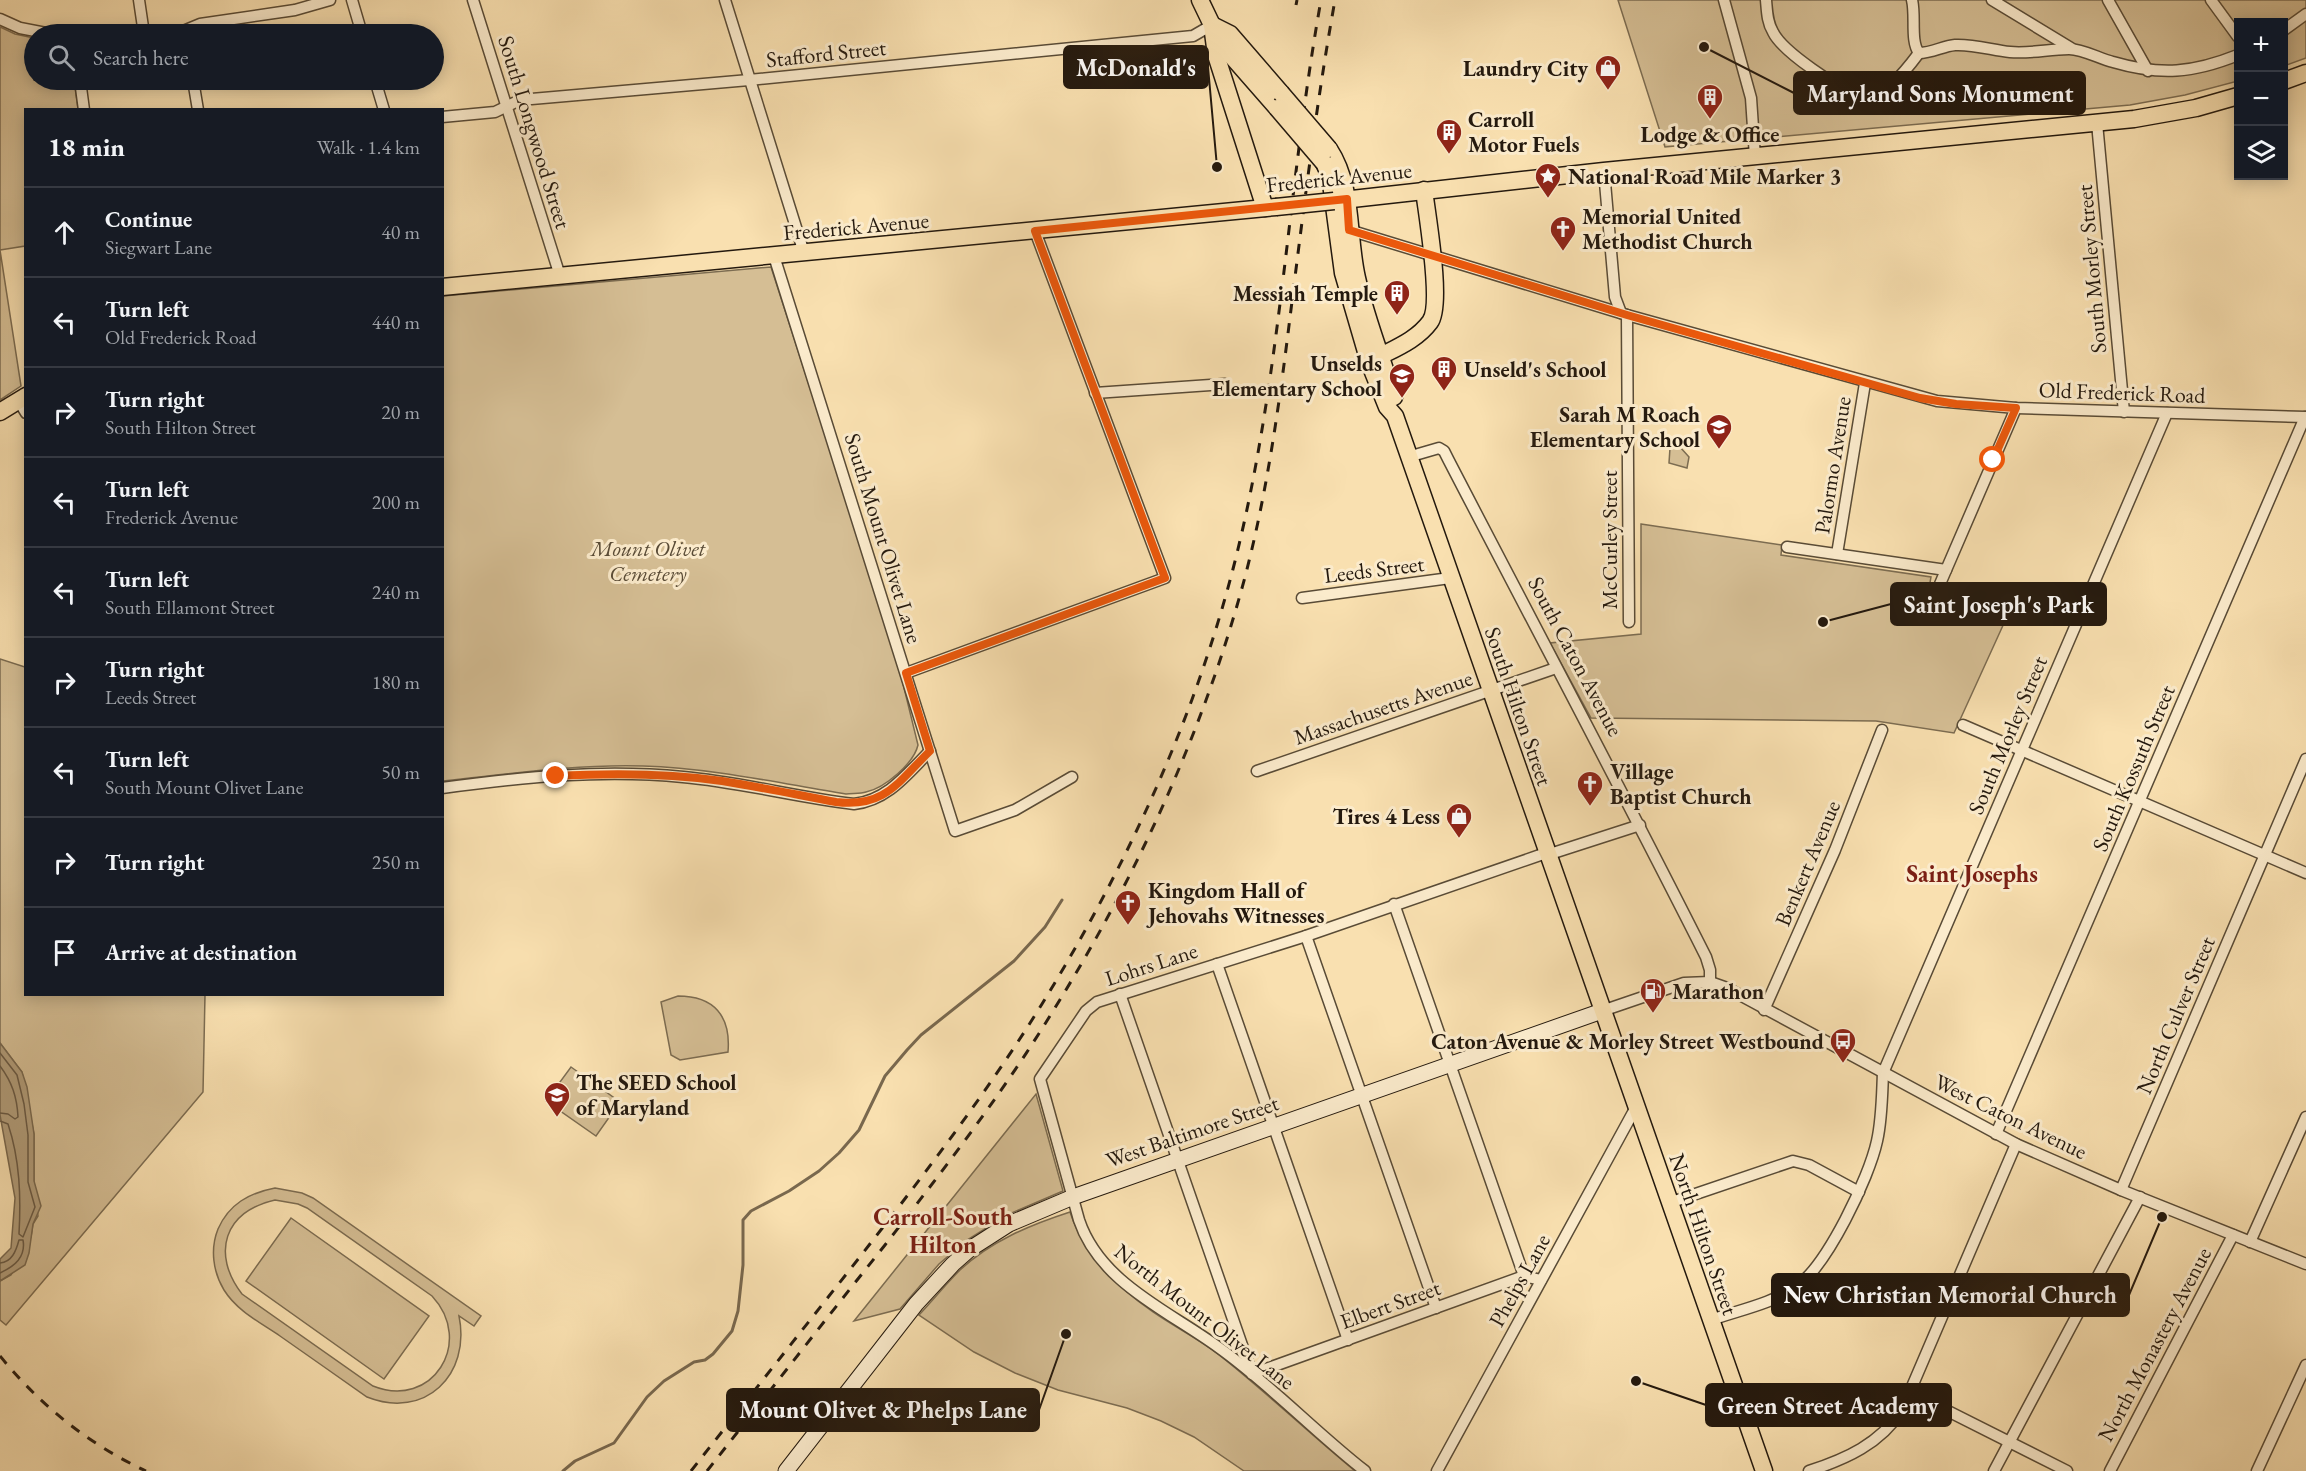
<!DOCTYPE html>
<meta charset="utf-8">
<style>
:root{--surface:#171b24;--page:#20242c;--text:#f1f3f6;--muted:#9ea1a6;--line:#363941}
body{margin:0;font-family:"EB Garamond",serif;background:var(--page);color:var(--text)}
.controls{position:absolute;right:18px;top:18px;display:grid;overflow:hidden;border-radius:0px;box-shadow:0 3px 15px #0003}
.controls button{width:54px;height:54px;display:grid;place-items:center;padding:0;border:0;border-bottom:2px solid var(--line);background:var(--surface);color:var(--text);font:30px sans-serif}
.stop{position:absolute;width:18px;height:18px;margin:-14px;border:4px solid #ea580c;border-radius:50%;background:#fff}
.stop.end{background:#ea580c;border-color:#fff;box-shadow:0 2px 6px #0008}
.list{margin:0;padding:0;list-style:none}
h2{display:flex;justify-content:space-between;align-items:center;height:78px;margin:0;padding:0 24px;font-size:26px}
h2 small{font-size:20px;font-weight:400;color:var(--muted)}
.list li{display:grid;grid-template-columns:39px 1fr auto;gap:18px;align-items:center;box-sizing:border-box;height:90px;padding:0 24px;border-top:2px solid var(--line)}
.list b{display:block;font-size:22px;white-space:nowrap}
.list p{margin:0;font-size:20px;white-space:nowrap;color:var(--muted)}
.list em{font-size:20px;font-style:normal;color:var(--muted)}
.icon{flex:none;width:33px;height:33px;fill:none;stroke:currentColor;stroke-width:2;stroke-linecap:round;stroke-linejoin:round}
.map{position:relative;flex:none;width:2306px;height:1471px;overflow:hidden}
.search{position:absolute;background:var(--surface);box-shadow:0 3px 15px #0003;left:24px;top:24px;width:420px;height:66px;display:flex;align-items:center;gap:15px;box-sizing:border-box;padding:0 21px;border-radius:33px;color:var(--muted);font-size:22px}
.panel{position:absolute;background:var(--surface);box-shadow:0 3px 15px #0003;left:24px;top:108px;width:420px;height:888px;border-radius:0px}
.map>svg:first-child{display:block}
.green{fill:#d5be94;stroke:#7c6c51;stroke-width:1.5;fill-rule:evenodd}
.water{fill:#b19c79;stroke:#79684e;stroke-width:1.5}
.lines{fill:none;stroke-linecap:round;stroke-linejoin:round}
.shore{stroke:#6a5a44;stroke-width:1.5}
.stream{stroke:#79684e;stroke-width:3}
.minor-casing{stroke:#594b36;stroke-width:13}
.secondary-casing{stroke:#24190e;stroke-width:17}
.primary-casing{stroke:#24190e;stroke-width:19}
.minor{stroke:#fbebcc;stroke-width:10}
.secondary{stroke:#fbebcc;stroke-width:15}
.primary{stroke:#f9e0b0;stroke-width:16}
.rail{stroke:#24190e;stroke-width:3;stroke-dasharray:10 10;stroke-linecap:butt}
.primary-bridge-casing{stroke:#24190e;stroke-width:19;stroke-linecap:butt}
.primary-bridge{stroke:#f9e0b0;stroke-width:16}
.route{stroke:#ea580c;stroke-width:8}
.labels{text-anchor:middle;stroke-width:6;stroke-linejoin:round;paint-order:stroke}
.street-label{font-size:22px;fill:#24190e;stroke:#fbebcc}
.poi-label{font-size:22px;font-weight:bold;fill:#24190e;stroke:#fbebcc;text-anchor:start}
.park-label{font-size:22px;font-style:italic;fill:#594b36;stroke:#fbebcc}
.neighbourhood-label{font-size:24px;font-weight:bold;fill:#7a1f14;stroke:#fbebcc}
.leader{fill:none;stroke:#24190e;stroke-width:2}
.callout-dot{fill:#24190e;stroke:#fbebcc;stroke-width:2}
.callout{fill:#24190e;stroke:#24190e;stroke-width:2}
.callout-label{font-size:24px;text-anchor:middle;font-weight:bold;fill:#fff}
</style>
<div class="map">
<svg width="2306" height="1471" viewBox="0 0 2306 1471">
<rect width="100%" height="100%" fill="#f9e0b0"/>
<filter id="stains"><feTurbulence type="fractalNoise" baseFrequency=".00333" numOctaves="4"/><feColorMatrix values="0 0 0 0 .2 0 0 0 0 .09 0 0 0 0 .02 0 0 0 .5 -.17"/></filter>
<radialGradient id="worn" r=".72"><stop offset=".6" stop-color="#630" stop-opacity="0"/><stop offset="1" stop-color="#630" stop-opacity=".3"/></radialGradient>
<g class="green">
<polygon points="1618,0 2306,0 2306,58 2284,66 2284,22 2238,22 2238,81 2185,95 2130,105 1665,147"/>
<polygon points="0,27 15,34 34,38 34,80 74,80 78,109 26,110 25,246 0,250 21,386 0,400"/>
<path d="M771 267 895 651 918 745C914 763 885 788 866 792 860 794 852 793 846 794 778 783 711 768 643 766 576 764 509 774 443 781V296Z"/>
<polygon points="1680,447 1689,457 1687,468 1669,463 1670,448"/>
<polygon points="1641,524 1782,545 1781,555 1931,577 1929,588 1946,594 1948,590 2010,610 1954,733 1876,721 1591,718 1550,643 1641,634"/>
<polygon points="0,659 25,667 26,994 205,995 203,1092 6,1325 0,1320 0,1281 11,1275 31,1237 33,1224 38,1216 34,1181 34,1134 22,1072 0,1043"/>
<path d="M678 996C714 996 731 1016 728 1052L680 1060 671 1055 661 1002Z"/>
<polygon points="571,1067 620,1102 596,1136 546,1101"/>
<polygon points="1036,1094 1063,1191 1007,1215 967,1240 939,1264 900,1309 854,1321"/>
<path d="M275 1188 302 1193 313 1198 481 1316 474 1326 459 1316C471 1375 425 1420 367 1397 338 1377 309 1356 280 1336 261 1323 237 1311 224 1290 213 1272 210 1249 218 1229 229 1204 249 1193 275 1188ZM275 1200 298 1204 307 1208 432 1296C475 1342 432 1410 373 1386L242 1294C211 1254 224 1211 275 1200Z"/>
<path d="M1070 1212C1084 1254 1117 1287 1153 1312 1176 1328 1201 1340 1223 1358 1268 1394 1310 1434 1355 1471H1244L1194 1437 1161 1421 1127 1408 1058 1390 1015 1373 974 1352 919 1315C933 1300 946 1284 960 1270 991 1241 1030 1225 1070 1212Z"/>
<polygon points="291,1218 429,1316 384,1379 246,1281"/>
</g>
<polygon class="water" points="0,1043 22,1072 27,1087 34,1134 34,1181 41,1206 33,1224 29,1253 25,1265 0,1281 0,1259 11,1248 15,1198 0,1115"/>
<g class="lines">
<g class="shore">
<path d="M0 1053 17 1075 24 1104 28 1135V1182L35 1207 23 1237 19 1234C21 1197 20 1160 8 1124L0 1121"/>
<path d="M0 1066C12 1082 17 1097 18 1117L15 1119 8 1114 0 1113"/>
<path d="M0 1263C12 1262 16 1251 19 1240H23C26 1257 15 1266 0 1273"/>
</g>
<polyline class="stream" points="563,1471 575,1461 614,1443 647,1397 664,1381 694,1362 705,1360 713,1354 732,1331 738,1311 743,1265 743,1220 751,1211 789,1191 819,1171 839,1153 859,1130 885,1076 907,1050 921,1035 1014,961 1045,927 1062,900"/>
<g class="minor-casing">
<g id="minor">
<polyline points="139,0 144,34"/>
<polyline points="352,0 362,34"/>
<polyline points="473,0 560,276"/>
<polyline points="725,0 804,253"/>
<polyline points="1724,0 1751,98 1755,157"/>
<path d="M1766 0C1767 11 1767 22 1773 32 1783 53 1838 87 1859 98 1886 97 1904 73 1919 53"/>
<path d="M1912 0C1916 16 1910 41 1919 53 1932 53 1943 46 1955 45 1973 44 1992 50 2010 52 2030 54 2049 49 2069 49 2083 49 2100 59 2113 62 2161 76 2193 73 2238 55"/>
<polyline points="1992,0 2071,48"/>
<polyline points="2108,0 2148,71"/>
<polyline points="2211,0 2238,37"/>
<polyline points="0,19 20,28 51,34"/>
<polyline points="2284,30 2306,14"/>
<polyline points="176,34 200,24 295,10 330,0"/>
<polyline points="80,80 84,110"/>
<polyline points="193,80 198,110"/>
<polyline points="375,80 384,110"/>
<polyline points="442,117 495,112 520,100 749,80 1193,36 1212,25"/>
<polyline points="2097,123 2124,412"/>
<polyline points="1604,171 1615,297 1621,313"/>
<polyline points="1349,230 1627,315 1937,401 2016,408 2306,417"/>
<polyline points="774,256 955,831 1015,810 1072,777"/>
<polyline points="1627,315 1629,622"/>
<polyline points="1095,393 1225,384"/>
<polyline points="18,400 26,413"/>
<path d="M1408 457 1439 448 1444 451 1448 459C1534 625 1622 790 1706 957L1710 970V982"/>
<polyline points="1787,547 1946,570"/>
<polyline points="1837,554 1865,383"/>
<polyline points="1940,584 2016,408"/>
<polyline points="1302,598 1450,578"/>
<polyline points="906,673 1165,578 1035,231"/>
<polyline points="1963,725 2306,873"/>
<polyline points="1257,771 1556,668"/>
<path d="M442 788C522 777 603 769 683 777 740 782 796 797 854 804 888 800 907 774 930 751"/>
<polyline points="1547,855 1640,825"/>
<polyline points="1394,904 1524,1276"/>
<polyline points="1306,936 1436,1308"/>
<polyline points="1217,964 1348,1340"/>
<polyline points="1120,994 1252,1374 1524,1276 1541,1280"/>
<polyline points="1764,1010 1835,850 1882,730"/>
<polyline points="1602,1011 1684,983 1710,982 1727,988 2016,1144 2121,1190 2306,1264"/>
<polyline points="1996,1134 2305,417"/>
<polyline points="2121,1190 2306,759"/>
<polyline points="1669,1203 1793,1161 1809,1165 1859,1192"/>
<polyline points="2250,1242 2306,1117"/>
<path d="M1711 1320C1739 1310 1771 1304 1796 1287 1827 1266 1869 1178 1877 1141 1882 1119 1882 1095 1883 1073L2167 413"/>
<polyline points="1910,1392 2067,1471"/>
<path d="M1365 1471C1315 1432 1270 1384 1218 1347 1169 1311 1100 1283 1079 1220L1040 1079 1086 1011 1097 1002 1306 936 1546 853"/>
<polyline points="1437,1471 1636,1107"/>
<path d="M1809 1471C1846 1459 1880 1444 1902 1410L2016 1144"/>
<polyline points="1994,1471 2140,1197"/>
<polyline points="2110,1471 2233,1235"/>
<polyline points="2257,1471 2306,1365"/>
</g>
</g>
<g class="secondary-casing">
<polyline id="secondary" points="786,1471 916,1304 953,1264 970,1249 1009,1224 1073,1197 1602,1011"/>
</g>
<g class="primary-casing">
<g id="primary">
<polyline points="1200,0 1212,25 1216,55 1265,208"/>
<polyline points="1212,25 1230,34 1281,93"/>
<polyline points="1216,34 1221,44 1277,108"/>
<polyline points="2284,81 2306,73"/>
<path d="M1329 149C1354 187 1347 235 1357 278 1366 319 1382 358 1394 397"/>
<polyline points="1324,163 1330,176 1343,273 1369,362 1387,407 1395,416 1764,1471"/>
<polyline points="1334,201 1604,171 2134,119 2196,108 2238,96"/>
<polyline points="442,287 1276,207"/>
<path d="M1373 360C1393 349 1416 341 1430 322 1443 305 1427 215 1424 190"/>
<polyline points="0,412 26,396"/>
</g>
</g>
<use href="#minor" class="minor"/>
<use href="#secondary" class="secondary"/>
<use href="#primary" class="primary"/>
<g class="rail">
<polyline points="1296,5 1297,0"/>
<path d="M0 1356C40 1405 88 1444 146 1471"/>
<path d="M691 1471C747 1400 803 1329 859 1258 923 1176 987 1093 1042 1004 1125 869 1193 723 1233 569 1281 383 1287 189 1321 0"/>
<path d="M707 1471C766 1396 825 1320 885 1245 944 1169 1003 1093 1053 1011 1137 876 1204 730 1245 577 1270 481 1282 383 1294 285 1306 190 1318 94 1335 0"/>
</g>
<g class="primary-bridge-casing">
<g id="primary-bridge">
<polyline points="1281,93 1329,149"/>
<polyline points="1277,108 1324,163"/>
<polyline points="1276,207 1334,201"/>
</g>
</g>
<use href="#primary-bridge" class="primary-bridge"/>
</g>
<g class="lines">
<path class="route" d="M556 776C611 773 667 773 722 781 760 787 798 795 836 802 885 808 898 782 930 751L906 673 1165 578 1035 231 1347 199 1349 230 1627 315 1920 398 1956 404 2016 408 1993 460"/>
</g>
<defs>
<g id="shop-pin" transform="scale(1.35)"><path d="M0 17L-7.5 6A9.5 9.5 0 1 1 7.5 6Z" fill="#8f2418" stroke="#fbebcc"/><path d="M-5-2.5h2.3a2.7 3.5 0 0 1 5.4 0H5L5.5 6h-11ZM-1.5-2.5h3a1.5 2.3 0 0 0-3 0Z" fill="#fff"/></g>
<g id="building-pin" transform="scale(1.35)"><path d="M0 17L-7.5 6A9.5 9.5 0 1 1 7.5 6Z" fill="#8f2418" stroke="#fbebcc"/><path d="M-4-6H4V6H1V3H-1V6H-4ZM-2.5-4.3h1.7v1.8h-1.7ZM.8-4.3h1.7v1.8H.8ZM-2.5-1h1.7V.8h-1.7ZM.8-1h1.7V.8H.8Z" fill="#fff"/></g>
<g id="sight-pin" transform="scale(1.35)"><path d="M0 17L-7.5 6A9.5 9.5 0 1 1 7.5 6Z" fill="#8f2418" stroke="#fbebcc"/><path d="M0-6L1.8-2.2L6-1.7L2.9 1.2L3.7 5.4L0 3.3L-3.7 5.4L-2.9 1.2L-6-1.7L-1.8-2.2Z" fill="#fff"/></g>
<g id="church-pin" transform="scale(1.35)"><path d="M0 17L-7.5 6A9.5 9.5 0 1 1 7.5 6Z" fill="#8f2418" stroke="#fbebcc"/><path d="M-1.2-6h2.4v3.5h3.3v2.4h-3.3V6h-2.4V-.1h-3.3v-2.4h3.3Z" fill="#fff"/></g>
<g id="school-pin" transform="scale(1.35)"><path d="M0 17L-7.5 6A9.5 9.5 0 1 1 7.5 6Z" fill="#8f2418" stroke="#fbebcc"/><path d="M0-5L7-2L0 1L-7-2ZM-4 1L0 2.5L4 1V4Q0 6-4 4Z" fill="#fff"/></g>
<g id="fuel-pin" transform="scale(1.35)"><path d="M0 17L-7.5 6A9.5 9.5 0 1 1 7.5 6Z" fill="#8f2418" stroke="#fbebcc"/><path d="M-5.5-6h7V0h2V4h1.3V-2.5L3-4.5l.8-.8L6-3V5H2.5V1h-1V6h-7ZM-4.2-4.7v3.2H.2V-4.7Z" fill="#fff"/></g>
<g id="bus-pin" transform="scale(1.35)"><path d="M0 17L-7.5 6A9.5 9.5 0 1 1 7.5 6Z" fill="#8f2418" stroke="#fbebcc"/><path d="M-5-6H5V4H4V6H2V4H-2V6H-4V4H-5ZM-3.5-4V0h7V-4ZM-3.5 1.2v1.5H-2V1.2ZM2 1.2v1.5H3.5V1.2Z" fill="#fff"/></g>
</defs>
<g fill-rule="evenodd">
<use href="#shop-pin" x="1608" y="68"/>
<use href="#building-pin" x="1710" y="97"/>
<use href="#building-pin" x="1449" y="132"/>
<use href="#sight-pin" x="1548" y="176"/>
<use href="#church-pin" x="1563" y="229"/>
<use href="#building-pin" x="1397" y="293"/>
<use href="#building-pin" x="1444" y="369"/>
<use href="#school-pin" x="1402" y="376"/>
<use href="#school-pin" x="1719" y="427"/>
<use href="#church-pin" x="1590" y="784"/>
<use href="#shop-pin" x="1459" y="816"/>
<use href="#church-pin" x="1128" y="903"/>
<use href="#fuel-pin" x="1653" y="991"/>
<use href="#bus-pin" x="1843" y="1041"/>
<use href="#school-pin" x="557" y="1095"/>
</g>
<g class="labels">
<g class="street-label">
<text transform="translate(826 53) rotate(-6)" y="8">Stafford Street</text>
<text transform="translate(535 132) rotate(73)" y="8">South Longwood Street</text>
<text transform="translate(1339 177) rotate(-6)" y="8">Frederick Avenue</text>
<text transform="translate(856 226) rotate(-5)" y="8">Frederick Avenue</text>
<text transform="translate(2091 269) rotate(-95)" y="8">South Morley Street</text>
<text transform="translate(2122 392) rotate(2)" y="8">Old Frederick Road</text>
<text transform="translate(1832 465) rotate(-81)" y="8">Palormo Avenue</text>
<text transform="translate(884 538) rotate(73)" y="8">South Mount Olivet Lane</text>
<text transform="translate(1609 540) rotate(-90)" y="8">McCurley Street</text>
<text transform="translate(1374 569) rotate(-7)" y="8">Leeds Street</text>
<text transform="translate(1576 656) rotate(62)" y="8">South Caton Avenue</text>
<text transform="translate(1519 706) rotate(71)" y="8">South Hilton Street</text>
<text transform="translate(1383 707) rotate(-19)" y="8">Massachusetts Avenue</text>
<text transform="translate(2007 735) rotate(-67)" y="8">South Morley Street</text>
<text transform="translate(2133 768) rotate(-67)" y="8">South Kossuth Street</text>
<text transform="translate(1807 863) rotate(-67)" y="8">Benkert Avenue</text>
<text transform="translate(1151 964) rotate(-18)" y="8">Lohrs Lane</text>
<text transform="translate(2175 1015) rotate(-67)" y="8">North Culver Street</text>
<text transform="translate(2011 1116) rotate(26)" y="8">West Caton Avenue</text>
<text transform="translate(1192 1131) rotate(-19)" y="8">West Baltimore Street</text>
<text transform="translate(1704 1234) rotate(71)" y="8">North Hilton Street</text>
<text transform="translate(1519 1280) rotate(-61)" y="8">Phelps Lane</text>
<text transform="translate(1390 1304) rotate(-20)" y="8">Elbert Street</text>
<text transform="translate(1205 1316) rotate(38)" y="8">North Mount Olivet Lane</text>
<text transform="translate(2154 1344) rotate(-62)" y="8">North Monastery Avenue</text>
</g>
<g class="poi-label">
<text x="1588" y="76" text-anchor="end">Laundry City</text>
<text x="1468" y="127">Carroll<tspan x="1468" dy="25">Motor Fuels</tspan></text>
<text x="1710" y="142" text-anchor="middle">Lodge &amp; Office</text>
<text x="1568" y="184">National Road Mile Marker 3</text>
<text x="1582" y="224">Memorial United<tspan x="1582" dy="25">Methodist Church</tspan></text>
<text x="1378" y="301" text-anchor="end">Messiah Temple</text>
<text x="1382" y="371" text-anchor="end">Unselds<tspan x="1382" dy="25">Elementary School</tspan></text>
<text x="1464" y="377">Unseld's School</text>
<text x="1700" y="422" text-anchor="end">Sarah M Roach<tspan x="1700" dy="25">Elementary School</tspan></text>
<text x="1610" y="779">Village<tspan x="1610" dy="25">Baptist Church</tspan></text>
<text x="1440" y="824" text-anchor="end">Tires 4 Less</text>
<text x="1148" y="898">Kingdom Hall of<tspan x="1148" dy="25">Jehovahs Witnesses</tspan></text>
<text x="1672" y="999">Marathon</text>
<text x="1824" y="1049" text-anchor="end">Caton Avenue &amp; Morley Street Westbound</text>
<text x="576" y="1090">The SEED School<tspan x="576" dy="25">of Maryland</tspan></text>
</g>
<g class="park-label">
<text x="648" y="556">Mount Olivet<tspan x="648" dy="25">Cemetery</tspan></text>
</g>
<g class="neighbourhood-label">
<text x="1972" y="882">Saint Josephs</text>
<text x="943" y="1225">Carroll-South<tspan x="943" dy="28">Hilton</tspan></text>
</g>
</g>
<path class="leader" d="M1217 167L1208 67M1704 47L1794 93M1823 622L1891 604M2162 1217L2129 1295M1636 1381L1706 1405M1066 1334L1039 1410"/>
<g class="callout-dot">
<circle cx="1217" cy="167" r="6"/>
<circle cx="1704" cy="47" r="6"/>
<circle cx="1823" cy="622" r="6"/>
<circle cx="2162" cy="1217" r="6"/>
<circle cx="1636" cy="1381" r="6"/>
<circle cx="1066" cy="1334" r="6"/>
</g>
<g class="callout">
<rect x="1064" y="46" width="144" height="42" rx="6"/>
<rect x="1794" y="72" width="291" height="42" rx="6"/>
<rect x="1891" y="583" width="215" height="42" rx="6"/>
<rect x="1772" y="1274" width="357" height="42" rx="6"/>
<rect x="1706" y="1384" width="245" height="42" rx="6"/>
<rect x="727" y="1389" width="312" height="42" rx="6"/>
</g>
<g class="callout-label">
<text x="1136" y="76">McDonald's</text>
<text x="1940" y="102">Maryland Sons Monument</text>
<text x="1999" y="613">Saint Joseph's Park</text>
<text x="1950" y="1303">New Christian Memorial Church</text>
<text x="1828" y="1414">Green Street Academy</text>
<text x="883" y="1418">Mount Olivet &amp; Phelps Lane</text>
</g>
<rect width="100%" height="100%" filter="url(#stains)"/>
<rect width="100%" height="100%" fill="url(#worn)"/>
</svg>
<div class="controls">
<button>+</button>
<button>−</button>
<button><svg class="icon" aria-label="layers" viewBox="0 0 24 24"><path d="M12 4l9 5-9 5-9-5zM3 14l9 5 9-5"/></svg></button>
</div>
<div class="stop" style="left:1993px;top:460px"></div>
<div class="stop end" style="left:556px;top:776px"></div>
<div class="search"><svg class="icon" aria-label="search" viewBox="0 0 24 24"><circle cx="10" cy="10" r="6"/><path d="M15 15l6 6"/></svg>Search here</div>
<section class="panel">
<h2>18 min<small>Walk · 1.4 km</small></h2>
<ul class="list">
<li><svg class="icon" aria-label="ahead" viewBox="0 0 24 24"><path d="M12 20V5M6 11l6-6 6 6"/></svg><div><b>Continue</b><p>Siegwart Lane</p></div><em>40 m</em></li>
<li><svg class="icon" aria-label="left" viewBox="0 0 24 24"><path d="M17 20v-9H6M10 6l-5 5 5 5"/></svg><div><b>Turn left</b><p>Old Frederick Road</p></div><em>440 m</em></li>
<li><svg class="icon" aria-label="right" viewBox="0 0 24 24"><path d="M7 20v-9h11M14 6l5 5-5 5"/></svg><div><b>Turn right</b><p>South Hilton Street</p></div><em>20 m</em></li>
<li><svg class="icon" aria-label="left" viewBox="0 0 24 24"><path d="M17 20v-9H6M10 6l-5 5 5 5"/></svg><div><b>Turn left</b><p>Frederick Avenue</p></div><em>200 m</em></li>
<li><svg class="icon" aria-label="left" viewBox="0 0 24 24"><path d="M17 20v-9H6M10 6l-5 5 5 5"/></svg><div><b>Turn left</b><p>South Ellamont Street</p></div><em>240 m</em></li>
<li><svg class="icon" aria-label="right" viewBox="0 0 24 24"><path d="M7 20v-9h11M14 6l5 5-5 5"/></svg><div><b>Turn right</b><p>Leeds Street</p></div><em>180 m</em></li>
<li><svg class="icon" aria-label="left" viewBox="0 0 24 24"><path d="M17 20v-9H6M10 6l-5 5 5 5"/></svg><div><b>Turn left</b><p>South Mount Olivet Lane</p></div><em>50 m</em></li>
<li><svg class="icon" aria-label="right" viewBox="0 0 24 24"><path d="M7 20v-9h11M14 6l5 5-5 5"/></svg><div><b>Turn right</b></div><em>250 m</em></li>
<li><svg class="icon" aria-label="arrive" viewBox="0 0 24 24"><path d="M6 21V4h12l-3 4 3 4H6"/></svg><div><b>Arrive at destination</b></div></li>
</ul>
</section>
</div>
